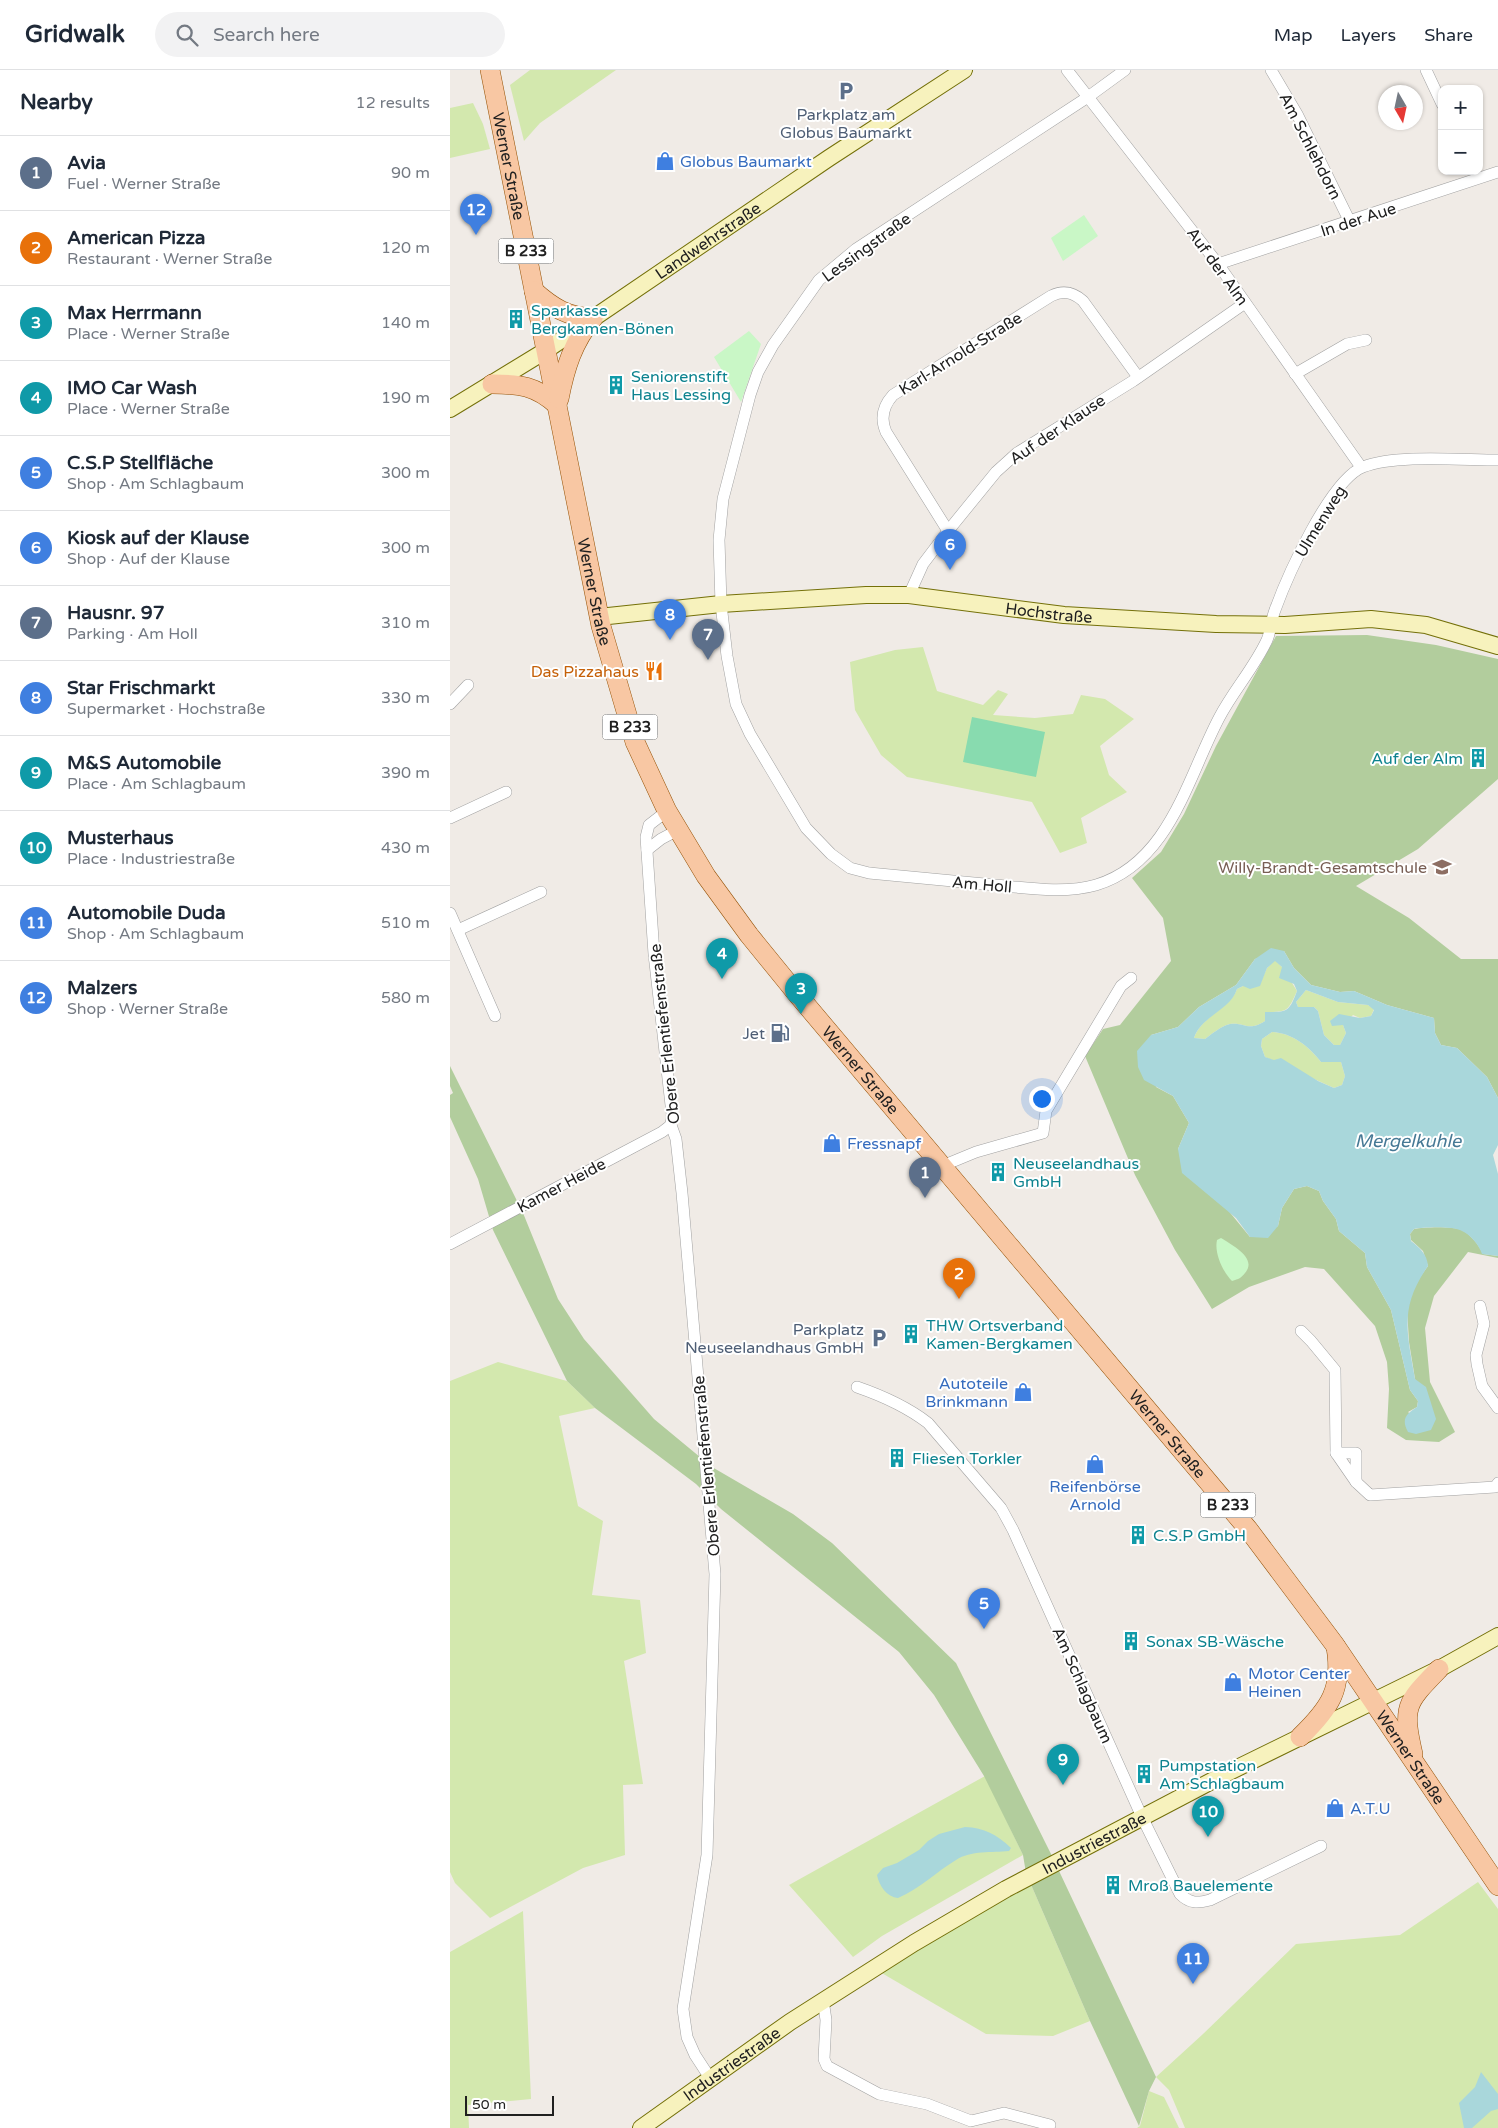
<!DOCTYPE html>
<meta charset="utf-8">
<style>
:root{--surface:#fff;--page:#f2f2f3;--text:#1f2937;--muted:#747a83;--line:#e0e1e3;--accent:#c70823}
body{margin:0;font-family:"Varela Round",sans-serif;background:var(--page);color:var(--text)}
.controls{position:absolute;right:15px;top:15px;display:grid;overflow:hidden;border-radius:10px;box-shadow:0 1px 4px #0004}
.controls button{width:45px;height:45px;display:grid;place-items:center;padding:0;border:0;border-bottom:1px solid var(--line);background:var(--surface);color:var(--text);font:25px sans-serif}
.compass{position:absolute;left:928px;top:15px;width:45px;height:45px;border-radius:50%;background:var(--surface);box-shadow:0 1px 4px #0004;rotate:171deg}
.scale{position:absolute;left:15px;bottom:12px;width:89px;box-sizing:border-box;padding-left:5px;border:2px solid #202020;border-top:0;font-size:14px;line-height:18px;white-space:nowrap;color:#202020;-webkit-text-stroke:4px #fff;paint-order:stroke}
.you{position:absolute;left:591px;top:1028px;width:18px;height:18px;margin:-12px;border:4px solid #fff;border-radius:50%;background:#1a73e8;box-shadow:0 0 0 8px #1a73e833}
.badge{display:grid;place-items:center;width:32px;height:32px;border-radius:50%;background:var(--accent);color:#fff;font-size:16px;font-weight:700}
.pin{position:absolute;translate:-50% -41px;filter:drop-shadow(0 1px 2px #0008)}
.pin::after{content:'';position:absolute;top:26px;width:18px;height:15px;background:inherit;clip-path:polygon(0 0,100% 0,50% 100%)}
.list{margin:0;padding:0;list-style:none}
h2{display:flex;justify-content:space-between;align-items:center;height:65px;margin:0;padding:0 20px;font-size:21px}
h2 small{font-size:16px;font-weight:400;color:var(--muted)}
.list li{display:grid;grid-template-columns:32px 1fr auto;gap:15px;align-items:center;box-sizing:border-box;height:75px;padding:0 20px;border-top:1px solid var(--line)}
.list b{display:block;font-size:19px;white-space:nowrap}
.list p{margin:0;font-size:16px;white-space:nowrap;color:var(--muted)}
.list em{font-size:16px;font-style:normal;color:var(--muted)}
.icon{flex:none;width:28px;height:28px;fill:none;stroke:currentColor;stroke-width:2;stroke-linecap:round;stroke-linejoin:round}
.map{position:relative;flex:none;width:1048px;height:2058px;overflow:hidden}
header{display:flex;align-items:center;gap:30px;box-sizing:border-box;height:70px;padding:0 25px;background:var(--surface);border-bottom:1px solid var(--line)}
header strong{font-size:24px}
nav{display:flex;gap:28px;margin-inline-start:auto;font-size:18px}
.search{width:350px;height:45px;background:var(--page);display:flex;align-items:center;gap:12px;box-sizing:border-box;padding:0 18px;border-radius:28px;color:var(--muted);font-size:19px}
main{display:flex}
aside{flex:1;background:var(--surface)}
.map>svg:first-child{display:block}
.grass{fill:#d3e8ae}
.forest{fill:#b2cd9d}
.park{fill:#c9f7c6}
.pitch{fill:#88dbaf}
.water{fill:#a9d7db;fill-rule:evenodd}
.lines{fill:none;stroke-linecap:round;stroke-linejoin:round}
.street-casing{stroke:#a1a1a1;stroke-width:12}
.secondary-casing{stroke:#747009;stroke-width:18}
.primary-casing{stroke:#955206;stroke-width:20}
.street{stroke:#fff;stroke-width:11}
.secondary{stroke:#f7f2bd;stroke-width:16}
.primary{stroke:#f8c7a3;stroke-width:19}
.labels{text-anchor:middle;stroke-width:4;stroke-linejoin:round;paint-order:stroke}
.shield{fill:#fff;stroke:#636363;stroke-width:1}
.shield-label{font-size:15px;font-weight:bold;fill:#202020}
.service-label{font-size:16px;fill:#4e5e75;stroke:#fff;text-anchor:end}
.street-label{font-size:16px;fill:#202020;stroke:#fff}
.shop-label{font-size:16px;fill:#366cbe;stroke:#fff;text-anchor:start}
.culture-label{font-size:16px;fill:#0d838f;stroke:#fff;text-anchor:start}
.food-label{font-size:16px;fill:#c56008;stroke:#fff;text-anchor:end}
.education-label{font-size:16px;fill:#785e54;stroke:#fff;text-anchor:end}
.water-label{font-size:18px;font-style:italic;fill:#467995;stroke:#fff}
</style>
<header>
<strong>Gridwalk</strong>
<div class="search"><svg class="icon" aria-label="search" viewBox="0 0 24 24"><circle cx="10" cy="10" r="6"/><path d="M15 15l6 6"/></svg>Search here</div>
<nav><a>Map</a><a>Layers</a><a>Share</a></nav>
</header>
<main>
<aside>
<h2>Nearby<small>12 results</small></h2>
<ul class="list">
<li><span class="badge" style="background:#5c6f8a">1</span><div><b>Avia</b><p>Fuel · Werner Straße</p></div><em>90 m</em></li>
<li><span class="badge" style="background:#e8710a">2</span><div><b>American Pizza</b><p>Restaurant · Werner Straße</p></div><em>120 m</em></li>
<li><span class="badge" style="background:#0f9aa8">3</span><div><b>Max Herrmann</b><p>Place · Werner Straße</p></div><em>140 m</em></li>
<li><span class="badge" style="background:#0f9aa8">4</span><div><b>IMO Car Wash</b><p>Place · Werner Straße</p></div><em>190 m</em></li>
<li><span class="badge" style="background:#3f7fe0">5</span><div><b>C.S.P Stellfläche</b><p>Shop · Am Schlagbaum</p></div><em>300 m</em></li>
<li><span class="badge" style="background:#3f7fe0">6</span><div><b>Kiosk auf der Klause</b><p>Shop · Auf der Klause</p></div><em>300 m</em></li>
<li><span class="badge" style="background:#5c6f8a">7</span><div><b>Hausnr. 97</b><p>Parking · Am Holl</p></div><em>310 m</em></li>
<li><span class="badge" style="background:#3f7fe0">8</span><div><b>Star Frischmarkt</b><p>Supermarket · Hochstraße</p></div><em>330 m</em></li>
<li><span class="badge" style="background:#0f9aa8">9</span><div><b>M&amp;S Automobile</b><p>Place · Am Schlagbaum</p></div><em>390 m</em></li>
<li><span class="badge" style="background:#0f9aa8">10</span><div><b>Musterhaus</b><p>Place · Industriestraße</p></div><em>430 m</em></li>
<li><span class="badge" style="background:#3f7fe0">11</span><div><b>Automobile Duda</b><p>Shop · Am Schlagbaum</p></div><em>510 m</em></li>
<li><span class="badge" style="background:#3f7fe0">12</span><div><b>Malzers</b><p>Shop · Werner Straße</p></div><em>580 m</em></li>
</ul>
</aside>
<div class="map">
<svg width="1048" height="2058" viewBox="0 0 1048 2058">
<rect width="100%" height="100%" fill="#f0ebe6"/>
<g class="grass">
<polygon points="80,0 166,0 90,53 74,71 60,15"/>
<polygon points="23,33 33,54 40,79 0,88 0,38"/>
<polygon points="473,577 487,621 533,635 548,620 558,624 543,645 585,648 623,644 631,625 655,629 684,649 650,676 659,705 677,722 631,748 637,773 610,783 582,732 457,707 431,685 405,640 400,592 445,580"/>
<path d="M825 890 832 897 847 921C838 941 838 942 816 942L815 951C798 962 795 952 780 954 771 956 762 964 755 969L744 968C752 945 781 938 787 919L793 916H809L817 898Z"/>
<polygon points="856,920 888,932 918,935 924,939 921,946 910,948 903,945 893,955 896,963 890,975 884,975 874,965 868,941 864,937 848,937 846,932"/>
<path d="M822 962C842 963 859 976 871 992H891L895 1006 892 1015 884 1018 815 987 811 976 812 969Z"/>
<polygon points="48,1292 117,1311 145,1338 109,1346 128,1436 153,1451 142,1525 190,1530 196,1583 174,1591 193,1714 173,1715 175,1785 133,1798 40,1848 5,1813 0,1802 0,1311"/>
<polygon points="535,1706 573,1785 432,1866 403,1887 339,1815"/>
<polygon points="576,1803 640,1951 603,1966 536,1964 418,1895"/>
<polygon points="1028,1812 1048,1839 1048,2058 735,2058 719,2020 706,2007 753,1964 846,1874 950,1865"/>
<polygon points="73,1841 81,2029 18,2035 19,2058 0,2058 0,1882"/>
<polygon points="699,2021 714,2027 729,2058 687,2058 690,2056"/>
</g>
<g class="forest">
<path d="M917 565 986 575 1048 589V709L968 779 906 816 959 848 1011 889H1048V1028L1037 1007 1007 978 991 975 985 963 984 948 937 935 904 921 890 922 861 915 844 898 834 881 805 889 786 915 749 937 728 957 701 965 706 1017 723 1026 739 1053 728 1079 800 1167 828 1156 832 1138 844 1119 857 1116 869 1121 873 1131 886 1149 889 1161 915 1183 917 1197 941 1240 960 1320 968 1331 967 1337 958 1342 981 1360 965 1309 959 1272 957 1239 965 1214 978 1196 973 1181 961 1170 960 1164 964 1159C974 1157 1003 1156 1012 1160 1021 1165 1029 1175 1033 1184L1048 1186V1188L1018 1182 984 1226 975 1258 980 1312 1005 1362 989 1372 972 1371 956 1370 937 1358 939 1319 937 1292 925 1256 874 1199 855 1197 799 1217 762 1239 725 1180 685 1105 635 986 653 959 670 955 721 891 713 848 682 808 711 782 734 744 766 676 826 566Z"/>
<polygon points="0,996 73,1143 108,1229 134,1269 204,1349 262,1397 343,1444 382,1473 506,1593 602,1786 706,2007 699,2021 689,2056 640,1951 576,1803 573,1785 534,1706 484,1625 449,1582 271,1439 246,1414 145,1338 117,1311 43,1160 28,1109 0,1047 0,1025 3,1023 0,1016"/>
</g>
<g class="park">
<polygon points="634,145 648,166 613,191 601,168"/>
<polygon points="299,261 311,274 291,332 264,287"/>
<path d="M771 1168C782 1175 808 1188 795 1203 791 1208 789 1209 782 1211 773 1202 764 1183 767 1170Z"/>
</g>
<polygon class="pitch" points="522,647 595,662 586,707 513,692"/>
<g class="water">
<path d="M821 878 834 881 844 898 861 915 890 922 904 921 937 935 984 948 985 963 991 975 1007 978 1037 1007 1048 1028V1075L1043 1085 1048 1104V1186L1032 1184C1029 1175 1021 1165 1012 1161 1003 1156 974 1157 964 1159L960 1164 961 1171C970 1178 977 1184 978 1196 949 1238 957 1262 965 1309L976 1317 986 1349 981 1360 966 1364 958 1362C951 1349 956 1344 967 1337L968 1331 960 1320 941 1240 917 1197 915 1183 889 1161 886 1149 873 1131 869 1121 857 1116 844 1119 832 1138 828 1156 818 1168 800 1167 786 1148 732 1103 728 1079 739 1053 723 1026 694 1010 688 997 687 981 701 965 728 957 749 937 786 915 805 889ZM825 891 832 897 829 908 844 914 847 921C839 942 838 942 815 942V951C798 962 795 952 780 954 771 956 762 964 755 969L744 968C751 946 781 940 787 919L793 916 800 919 810 916 817 898ZM856 920 888 932 918 935 924 940 921 946 910 948 889 944 880 951 882 956 893 955 896 963 890 975H884L874 965 868 941 864 937H848L846 932ZM822 962C842 963 859 976 871 992H891L895 1006 892 1015 884 1018 868 1011 831 988 824 990 815 987 811 976 812 969Z"/>
<path d="M515 1757C535 1758 546 1764 561 1778L559 1781C542 1783 521 1780 506 1790 486 1802 471 1818 448 1828 437 1827 429 1816 427 1805L433 1798 447 1793 469 1780 478 1771 489 1764Z"/>
<polygon points="1031,2002 1048,2024 1048,2039 1041,2041 1022,2058 1014,2058 1009,2033 1025,2017"/>
</g>
<g class="lines">
<g class="street-casing">
<g id="street">
<polyline points="617,0 768,194 911,397"/>
<path d="M675 0 638 27 406 179 369 210 323 275 308 302 300 325 273 429 269 470 271 534 277 586 286 634 300 664 356 758 381 784 400 798 419 803C461 807 503 811 545 815 577 818 614 824 646 815 719 793 737 709 769 648 783 621 804 598 817 570 821 561 821 550 825 540 837 507 880 410 913 397 945 384 1012 390 1048 390"/>
<polyline points="821,0 847,44 900,152"/>
<polyline points="976,0 992,34"/>
<polyline points="768,194 1048,102"/>
<polyline points="845,304 897,274 916,270"/>
<path d="M498 461 436 362C430 348 433 336 443 325L601 226C613 220 623 222 633 231L688 307"/>
<polyline points="459,525 473,494 498,461 546,402 567,383 683,311 795,233"/>
<polyline points="0,634 18,615"/>
<polyline points="217,741 199,755 196,767 204,884 222,1044 221,1055 226,1069 232,1123 265,1504 257,1785 233,1939 237,1967 245,1985 260,2008"/>
<polyline points="0,748 56,722"/>
<polyline points="197,780 211,769 228,760"/>
<polyline points="0,843 45,946"/>
<polyline points="8,860 91,822"/>
<polyline points="492,1096 526,1082 593,1063 596,1041 671,916 681,908"/>
<polyline points="0,1174 212,1062 221,1055"/>
<polyline points="1030,1236 1034,1254 1026,1285 1027,1294 1032,1316 1048,1338"/>
<polyline points="851,1261 861,1271 885,1300 886,1383 906,1412 920,1425 1045,1417 1048,1413"/>
<path d="M407 1317C433 1326 456 1336 478 1353L551 1438 563 1460 692 1747 730 1824C740 1834 748 1833 760 1830L871 1776"/>
<polyline points="886,1383 906,1383 906,1412"/>
<polyline points="373,1930 376,1950 374,1989 377,1996 429,2024 477,2034 521,2051 554,2043 600,2055"/>
</g>
</g>
<g class="secondary-casing">
<g id="secondary">
<path id="s1" d="M0 339 95 281 379 88 514 0"/>
<path id="s2" d="M149 547 271 534 416 525H459L614 545 766 554 835 555 921 549 976 555 1048 576"/>
<path id="s3" d="M191 2058 340 1952 464 1873 556 1819 775 1704 989 1599 1048 1566"/>
</g>
</g>
<g class="primary-casing">
<g id="primary">
<path id="s4" d="M40 0 151 556 185 672 217 741 256 806 299 865 347 924 798 1459 885 1575 1048 1816"/>
<path d="M84 221C103 238 118 247 143 248"/>
<path d="M42 314C70 314 86 316 107 335"/>
<path d="M109 329C115 298 123 272 143 248"/>
<path d="M850 1667C880 1638 893 1619 886 1577"/>
<path d="M963 1684C952 1636 956 1633 989 1599"/>
</g>
</g>
<use href="#street" class="street"/>
<use href="#secondary" class="secondary"/>
<use href="#primary" class="primary"/>
</g>
<defs>
<g id="parking-bare" transform="scale(1.5)"><path d="M-3.5-5.5H1a3.5 3.5 0 0 1 0 7H-1V5.5H-3.5ZM-1-3.4V-.6H.8a1.4 1.4 0 0 0 0-2.8Z" fill="#5c6f8a" stroke="#fff" stroke-width="2.5" paint-order="stroke"/></g>
<g id="shop-bare" transform="scale(1.5)"><path d="M-5-2.5h2.3a2.7 3.5 0 0 1 5.4 0H5L5.5 6h-11ZM-1.5-2.5h3a1.5 2.3 0 0 0-3 0Z" fill="#3f7fe0" stroke="#fff" stroke-width="2.5" paint-order="stroke"/></g>
<g id="building-bare" transform="scale(1.5)"><path d="M-4-6H4V6H1V3H-1V6H-4ZM-2.5-4.3h1.7v1.8h-1.7ZM.8-4.3h1.7v1.8H.8ZM-2.5-1h1.7V.8h-1.7ZM.8-1h1.7V.8H.8Z" fill="#0f9aa8" stroke="#fff" stroke-width="2.5" paint-order="stroke"/></g>
<g id="restaurant-bare" transform="scale(1.5)"><path d="M-5-6h1v4h1v-4h1v4h1v-4h1v5L-1.5 .5V6h-2V.5L-5-1ZM5-6V6H3V1.5H1.5Q1.5-4 5-6Z" fill="#e8710a" stroke="#fff" stroke-width="2.5" paint-order="stroke"/></g>
<g id="school-bare" transform="scale(1.5)"><path d="M0-5L7-2L0 1L-7-2ZM-4 1L0 2.5L4 1V4Q0 6-4 4Z" fill="#8d6e63" stroke="#fff" stroke-width="2.5" paint-order="stroke"/></g>
<g id="fuel-bare" transform="scale(1.5)"><path d="M-5.5-6h7V0h2V4h1.3V-2.5L3-4.5l.8-.8L6-3V5H2.5V1h-1V6h-7ZM-4.2-4.7v3.2H.2V-4.7Z" fill="#5c6f8a" stroke="#fff" stroke-width="2.5" paint-order="stroke"/></g>
</defs>
<g fill-rule="evenodd">
<use href="#parking-bare" x="396" y="21"/>
<use href="#shop-bare" x="215" y="91"/>
<use href="#building-bare" x="66" y="249"/>
<use href="#building-bare" x="166" y="315"/>
<use href="#restaurant-bare" x="204" y="601"/>
<use href="#building-bare" x="1028" y="688"/>
<use href="#school-bare" x="992" y="797"/>
<use href="#fuel-bare" x="330" y="963"/>
<use href="#shop-bare" x="382" y="1073"/>
<use href="#building-bare" x="548" y="1102"/>
<use href="#building-bare" x="461" y="1264"/>
<use href="#parking-bare" x="429" y="1268"/>
<use href="#shop-bare" x="573" y="1322"/>
<use href="#building-bare" x="447" y="1388"/>
<use href="#shop-bare" x="645" y="1394"/>
<use href="#building-bare" x="688" y="1465"/>
<use href="#building-bare" x="681" y="1571"/>
<use href="#shop-bare" x="783" y="1612"/>
<use href="#building-bare" x="694" y="1704"/>
<use href="#shop-bare" x="885" y="1738"/>
<use href="#building-bare" x="663" y="1815"/>
</g>
<g class="labels">
<g class="shield">
<rect x="48.5" y="168.5" width="55" height="25" rx="4"/>
<rect x="152.5" y="644.5" width="55" height="25" rx="4"/>
<rect x="750.5" y="1422.5" width="55" height="25" rx="4"/>
</g>
<g class="shield-label">
<text x="76" y="186">B 233</text>
<text x="180" y="662">B 233</text>
<text x="778" y="1440">B 233</text>
</g>
<g class="service-label">
<text x="396" y="50" text-anchor="middle">Parkplatz am<tspan x="396" dy="18">Globus Baumarkt</tspan></text>
<text x="315" y="969">Jet</text>
<text x="414" y="1265">Parkplatz<tspan x="414" dy="18">Neuseelandhaus GmbH</tspan></text>
</g>
<g class="street-label">
<text transform="translate(861 76) rotate(63)" y="6">Am Schlehdorn</text>
<text dy="6" stroke="none"><textPath href="#s4" startOffset="98">Werner Straße</textPath></text>
<text transform="translate(908 149) rotate(-18)" y="6">In der Aue</text>
<text dy="6" stroke="none"><textPath href="#s1" startOffset="308">Landwehrstraße</textPath></text>
<text transform="translate(416 177) rotate(-36)" y="6">Lessingstraße</text>
<text transform="translate(768 196) rotate(54)" y="6">Auf der Alm</text>
<text transform="translate(510 283) rotate(-32)" y="6">Karl-Arnold-Straße</text>
<text transform="translate(607 359) rotate(-34)" y="6">Auf der Klause</text>
<text transform="translate(870 451) rotate(-58)" y="6">Ulmenweg</text>
<text dy="6" stroke="none"><textPath href="#s4" startOffset="532">Werner Straße</textPath></text>
<text dy="6" stroke="none"><textPath href="#s2" startOffset="452">Hochstraße</textPath></text>
<text transform="translate(532 814) rotate(5)" y="6">Am Holl</text>
<text transform="translate(214 964) rotate(-96)" y="6">Obere Erlentiefenstraße</text>
<text dy="6" stroke="none"><textPath href="#s4" startOffset="1088">Werner Straße</textPath></text>
<text transform="translate(111 1115) rotate(-28)" y="6">Kamer Heide</text>
<text dy="6" stroke="none"><textPath href="#s4" startOffset="1564">Werner Straße</textPath></text>
<text transform="translate(256 1396) rotate(-95)" y="6">Obere Erlentiefenstraße</text>
<text transform="translate(633 1615) rotate(66)" y="6">Am Schlagbaum</text>
<text dy="6" stroke="none"><textPath href="#s4" startOffset="1969">Werner Straße</textPath></text>
<text dy="6" stroke="none"><textPath href="#s3" startOffset="536">Industriestraße</textPath></text>
<text dy="6" stroke="none"><textPath href="#s3" startOffset="111">Industriestraße</textPath></text>
</g>
<g class="shop-label">
<text x="230" y="97">Globus Baumarkt</text>
<text x="397" y="1079">Fressnapf</text>
<text x="558" y="1319" text-anchor="end">Autoteile<tspan x="558" dy="18">Brinkmann</tspan></text>
<text x="645" y="1422" text-anchor="middle">Reifenbörse<tspan x="645" dy="18">Arnold</tspan></text>
<text x="798" y="1609">Motor Center<tspan x="798" dy="18">Heinen</tspan></text>
<text x="900" y="1744">A.T.U</text>
</g>
<g class="culture-label">
<text x="81" y="246">Sparkasse<tspan x="81" dy="18">Bergkamen-Bönen</tspan></text>
<text x="181" y="312">Seniorenstift<tspan x="181" dy="18">Haus Lessing</tspan></text>
<text x="1013" y="694" text-anchor="end">Auf der Alm</text>
<text x="563" y="1099">Neuseelandhaus<tspan x="563" dy="18">GmbH</tspan></text>
<text x="476" y="1261">THW Ortsverband<tspan x="476" dy="18">Kamen-Bergkamen</tspan></text>
<text x="462" y="1394">Fliesen Torkler</text>
<text x="703" y="1471">C.S.P GmbH</text>
<text x="696" y="1577">Sonax SB-Wäsche</text>
<text x="709" y="1701">Pumpstation<tspan x="709" dy="18">Am Schlagbaum</tspan></text>
<text x="678" y="1821">Mroß Bauelemente</text>
</g>
<g class="food-label">
<text x="189" y="607">Das Pizzahaus</text>
</g>
<g class="education-label">
<text x="977" y="803">Willy-Brandt-Gesamtschule</text>
</g>
<g class="water-label">
<text x="958" y="1077">Mergelkuhle</text>
</g>
</g>
</svg>
<div class="controls">
<button>+</button>
<button>−</button>
</div>
<svg class="compass" viewBox="-18 -18 36 36"><path d="M0-13l5 13h-10z" fill="#e53935"/><path d="M0 13l5-13h-10z" fill="#747a83"/></svg>
<div class="scale">50 m</div>
<div class="you"></div>
<div class="pin badge" style="left:475px;top:1128px;background:#5c6f8a">1</div>
<div class="pin badge" style="left:509px;top:1229px;background:#e8710a">2</div>
<div class="pin badge" style="left:351px;top:944px;background:#0f9aa8">3</div>
<div class="pin badge" style="left:272px;top:909px;background:#0f9aa8">4</div>
<div class="pin badge" style="left:534px;top:1559px;background:#3f7fe0">5</div>
<div class="pin badge" style="left:500px;top:500px;background:#3f7fe0">6</div>
<div class="pin badge" style="left:258px;top:590px;background:#5c6f8a">7</div>
<div class="pin badge" style="left:220px;top:570px;background:#3f7fe0">8</div>
<div class="pin badge" style="left:613px;top:1715px;background:#0f9aa8">9</div>
<div class="pin badge" style="left:758px;top:1767px;background:#0f9aa8">10</div>
<div class="pin badge" style="left:743px;top:1914px;background:#3f7fe0">11</div>
<div class="pin badge" style="left:26px;top:165px;background:#3f7fe0">12</div>
</div>
</main>
